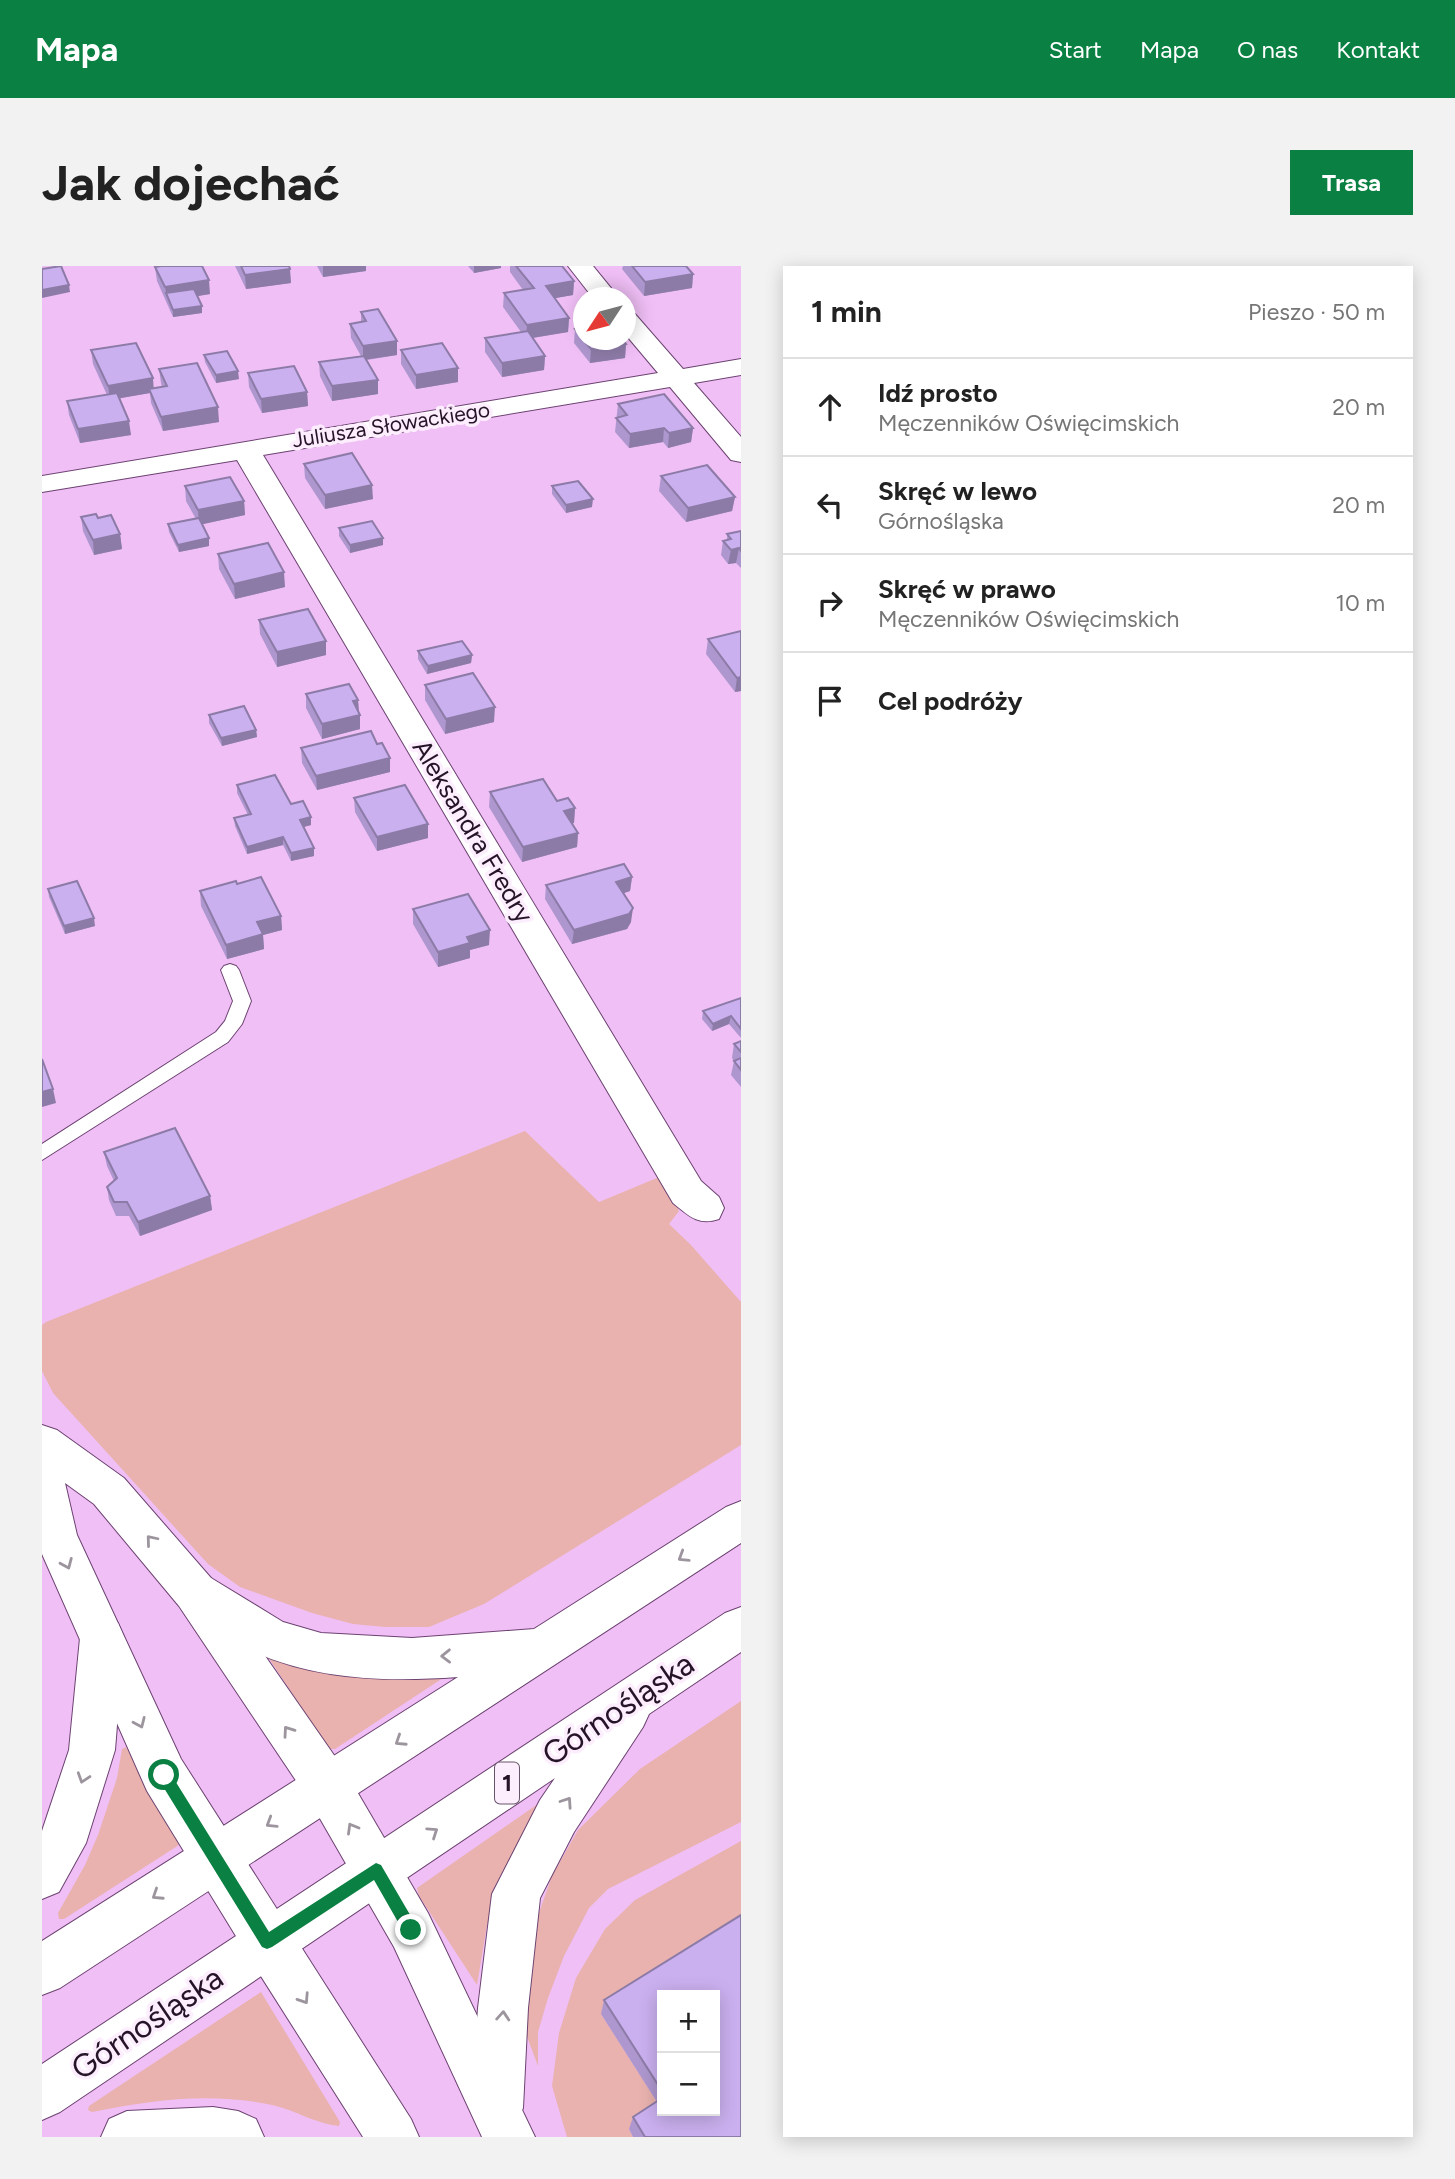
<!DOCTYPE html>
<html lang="pl">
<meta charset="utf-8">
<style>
:root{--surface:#fff;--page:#f2f2f2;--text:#222;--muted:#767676;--line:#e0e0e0;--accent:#0b8043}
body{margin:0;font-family:Figtree,sans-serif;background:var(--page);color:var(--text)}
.controls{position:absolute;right:21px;bottom:21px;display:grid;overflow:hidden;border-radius:0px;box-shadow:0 4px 18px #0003}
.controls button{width:63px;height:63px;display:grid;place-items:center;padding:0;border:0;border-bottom:2px solid var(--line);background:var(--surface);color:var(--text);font:35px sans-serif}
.compass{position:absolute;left:531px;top:21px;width:63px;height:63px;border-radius:50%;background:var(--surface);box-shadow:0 4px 18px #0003;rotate:234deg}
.stop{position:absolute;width:21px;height:21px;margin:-16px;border:5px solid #0b8043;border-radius:50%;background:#fff}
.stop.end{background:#0b8043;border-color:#fff;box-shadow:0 2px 7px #0008}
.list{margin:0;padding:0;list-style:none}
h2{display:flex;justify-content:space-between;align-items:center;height:91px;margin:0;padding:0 28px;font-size:30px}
h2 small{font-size:23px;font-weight:400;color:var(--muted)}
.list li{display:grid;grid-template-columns:46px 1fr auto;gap:21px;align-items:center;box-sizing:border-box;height:98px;padding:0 28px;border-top:2px solid var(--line)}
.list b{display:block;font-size:26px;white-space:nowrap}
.list p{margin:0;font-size:23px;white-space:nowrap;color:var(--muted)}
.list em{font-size:23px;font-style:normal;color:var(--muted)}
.icon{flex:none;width:38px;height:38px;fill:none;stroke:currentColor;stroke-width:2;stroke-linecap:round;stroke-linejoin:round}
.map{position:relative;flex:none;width:699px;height:1871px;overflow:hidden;border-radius:0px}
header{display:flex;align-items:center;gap:42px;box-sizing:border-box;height:98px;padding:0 35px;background:var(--accent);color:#fff}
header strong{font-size:33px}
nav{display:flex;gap:38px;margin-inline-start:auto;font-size:24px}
.intro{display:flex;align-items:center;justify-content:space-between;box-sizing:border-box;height:168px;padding:0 42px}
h1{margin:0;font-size:49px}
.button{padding:18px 32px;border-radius:0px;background:var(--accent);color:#fff;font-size:24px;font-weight:700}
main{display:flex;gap:42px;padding:0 42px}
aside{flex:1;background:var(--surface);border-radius:0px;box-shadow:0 4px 18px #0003}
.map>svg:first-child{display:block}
.green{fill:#e9b2ae}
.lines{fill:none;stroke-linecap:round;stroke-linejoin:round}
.lane-casing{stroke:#6c4271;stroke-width:2}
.street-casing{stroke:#6c4271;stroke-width:2}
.secondary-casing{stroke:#6c4271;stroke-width:2}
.primary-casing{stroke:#6c4271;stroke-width:2}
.lane{fill:#fff;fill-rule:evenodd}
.street{fill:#fff;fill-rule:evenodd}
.secondary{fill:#fff;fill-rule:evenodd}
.primary{fill:#fff;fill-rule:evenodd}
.wall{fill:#ae97ce;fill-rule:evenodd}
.shaded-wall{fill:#8d7ba7}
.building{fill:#cab0ef;stroke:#8d7ba7;stroke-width:2}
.oneway{stroke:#9d959e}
.route{fill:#0b8043}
.labels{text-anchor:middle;stroke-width:7;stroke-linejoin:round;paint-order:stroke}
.far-street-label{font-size:21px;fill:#251327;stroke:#fdeefe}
.shield{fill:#fdeefe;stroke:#665568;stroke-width:2}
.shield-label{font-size:24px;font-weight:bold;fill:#251327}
.street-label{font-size:26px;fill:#251327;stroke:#fdeefe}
.near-street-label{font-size:32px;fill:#251327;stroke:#fdeefe}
</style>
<header>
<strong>Mapa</strong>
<nav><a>Start</a><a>Mapa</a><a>O nas</a><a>Kontakt</a></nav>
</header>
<div class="intro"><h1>Jak dojechać</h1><a class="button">Trasa</a></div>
<main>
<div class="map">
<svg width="699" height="1871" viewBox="0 0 699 1871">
<rect width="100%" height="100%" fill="#f0bff6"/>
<g class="green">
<polygon points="483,865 557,936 622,909 637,945 627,958 649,979 699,1036 699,1179 442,1338 387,1361 343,1361 311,1358 270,1347 198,1321 166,1298 11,1127 0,1105 0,1059 4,1056"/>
<polygon points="224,1388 401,1412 293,1483 287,1483"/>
<polygon points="699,1435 699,1556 566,1623 547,1642 522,1690 506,1732 496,1766 496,1800 481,1760 488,1672 510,1610 536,1564 598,1503"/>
<polygon points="84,1481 140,1577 22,1653 17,1653 16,1647 43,1599 56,1569 75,1512 80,1483"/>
<polygon points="500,1535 456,1622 445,1659 435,1719 377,1630 375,1622"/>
<polygon points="699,1575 699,1660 559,1748 619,1842 587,1863 591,1871 525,1871 510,1820 517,1767 534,1712 563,1663 593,1634"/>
<path d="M219 1726 298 1856 297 1860C274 1858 253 1844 230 1839 167 1826 112 1834 50 1846L46 1844 47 1840Z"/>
</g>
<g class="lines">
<g class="lane-casing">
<polygon id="lane" points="188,698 194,700 197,704 209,735 200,758 186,776 0,894 0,878 174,766 183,755 191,735 179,704 182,700"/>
</g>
<g class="street-casing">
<g id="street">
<polygon points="526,0 551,0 577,32 551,32"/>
<path d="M584 45 593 48 641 103 699 93V109L652 117 699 171V196L689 194 628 121 221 189 659 915 677 931 682 942 677 953C656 960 647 950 631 937L195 194 0 226V210L616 107 584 69Z"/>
</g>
</g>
<g class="secondary-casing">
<polygon id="secondary" points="0,1159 15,1164 82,1212 169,1312 303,1505 386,1647 493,1871 440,1871 352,1681 269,1537 137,1340 52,1238 23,1217 35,1269 139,1493 369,1853 377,1871 321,1871 208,1693 105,1525 0,1288"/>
</g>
<g class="primary-casing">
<g id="primary">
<path d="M699 1235V1277L18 1722 0 1729V1675L416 1411C330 1417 248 1413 173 1365 156 1354 140 1345 131 1326L137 1312 153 1306 169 1312 241 1356 279 1367 370 1372 492 1363 684 1241Z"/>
<polygon points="699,1341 699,1386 607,1448 601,1461 532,1566 498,1632 486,1742 481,1842 473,1860 455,1868 437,1860 429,1842 436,1742 450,1628 498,1534 513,1512 18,1846 0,1854 0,1798 683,1347"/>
<polygon points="60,1351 76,1357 82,1372 73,1484 44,1577 17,1626 0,1633 0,1565 27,1484 38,1372 44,1357"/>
<polygon points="171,1841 196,1845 214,1853 222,1871 59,1871 67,1853 85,1845"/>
</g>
</g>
<use href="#lane" class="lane"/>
<use href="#street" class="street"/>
<use href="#secondary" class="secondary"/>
<use href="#primary" class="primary"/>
</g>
<g class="wall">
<polygon points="193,0 247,0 249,17 204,23"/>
<polygon points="275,0 324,0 324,5 281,11"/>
<polygon points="426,0 459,0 459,2 432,7"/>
<polygon points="468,0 520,0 532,15 531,29 513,32 527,52 526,66 490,72 503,90 502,104 460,111 443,86 443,72 479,66 461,41 462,27 481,24 468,6"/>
<polygon points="581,0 644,0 651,8 650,22 602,30 580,3"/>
<polygon points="113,1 168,28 155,30 160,40 160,47 131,51 115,15"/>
<polygon points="319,46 355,89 325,94 336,114 336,128 290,135 278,110 277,96 319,90 309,72 308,58 319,56"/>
<polygon points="533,63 584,78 583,92 548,97 532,77"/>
<polygon points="49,84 112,122 120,121 119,117 117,103 177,156 121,165 109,137 108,127 78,132 89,169 38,177 27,149 25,135 65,129 51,98"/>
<polygon points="359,84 416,102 416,116 374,123 359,98"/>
<polygon points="162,89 197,113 174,117 163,96"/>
<polygon points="206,107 265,126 266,140 220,147 207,121"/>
<polygon points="576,138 651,162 649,176 626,182 621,176 587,182 573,166"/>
<polygon points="262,198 331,233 283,243 263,212"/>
<polygon points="619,210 693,231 690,245 644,256 617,225"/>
<polygon points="143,220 202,235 203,249 160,258 167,272 167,280 137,286 127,266 126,258 154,253 144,235"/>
<polygon points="510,220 550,241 524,247 510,228"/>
<polygon points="39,251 56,252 78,268 80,283 52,289 41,265"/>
<polygon points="297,262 341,279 308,287 297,270"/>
<polygon points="699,265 699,302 694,297 686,298 679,289 681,275 685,274 685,268"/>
<polygon points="176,288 243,321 193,333 177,303"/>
<polygon points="217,354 284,389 235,401 218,368"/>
<polygon points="699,365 699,425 693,426 664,388 666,373"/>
<polygon points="376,385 430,389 429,397 385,408 376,393"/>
<polygon points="383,419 452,456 403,468 383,434"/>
<polygon points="264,428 316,434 318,463 280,473 264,442"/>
<polygon points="167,449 214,464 215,471 180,480 167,457"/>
<polygon points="259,482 348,506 275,524 260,497"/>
<polygon points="195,519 249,538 269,551 269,559 261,561 272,582 272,590 249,595 241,579 205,588 193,560 192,552 206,549 195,527"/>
<polygon points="448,526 515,535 533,542 532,557 530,557 536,567 535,581 480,596 447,541"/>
<polygon points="312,532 386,558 386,572 335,585 313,546"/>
<polygon points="590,611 588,625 582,627 589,656 585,663 530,678 503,633 504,619"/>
<polygon points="195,618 239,650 240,664 221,669 222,683 185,693 159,640 158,625"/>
<polygon points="6,623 53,660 23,668 7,631"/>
<polygon points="371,643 447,679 428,684 428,692 396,701 371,658"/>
<polygon points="699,732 699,772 687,758 670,765 660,753 661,745"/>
<polygon points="699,775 699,821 689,809 692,795 690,792 692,778"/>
<polygon points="62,886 168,930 170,944 98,970 87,950 74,950 67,934 65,921 72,915 65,900"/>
<path d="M699 1649V1871H591L587 1863 591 1851 615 1836 559 1748 562 1734ZM620 1729H673V1845H620Z"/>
</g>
<g class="shaded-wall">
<polygon points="281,0 324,0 324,5 281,11"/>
<polygon points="432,0 459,0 459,2 432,7"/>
<polygon points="248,3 249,17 204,23 203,9"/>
<polygon points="651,8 650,22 602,30 603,16"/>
<polygon points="167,14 168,28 127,35 124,27 123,21"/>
<polygon points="532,15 531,29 503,34 504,20"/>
<polygon points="27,19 28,26 0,32 0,24"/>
<polygon points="160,40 160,47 131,51 131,44"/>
<polygon points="527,52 526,66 484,73 485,59"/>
<polygon points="355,75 355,89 321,94 321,80"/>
<polygon points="584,78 583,92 548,97 549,83"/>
<polygon points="503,90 502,104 460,111 460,97"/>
<polygon points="416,102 416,116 374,123 374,109"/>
<polygon points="196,105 197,113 174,117 174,109"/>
<polygon points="111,112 112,127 107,123 108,127 68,134 66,120"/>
<polygon points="336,114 336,128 290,135 290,120"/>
<polygon points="265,126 266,140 220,147 219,133"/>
<polygon points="176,141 177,156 121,165 119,151"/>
<polygon points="87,155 89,169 38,177 36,163"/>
<polygon points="622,162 621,176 587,182 588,168"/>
<polygon points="651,162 649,176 626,182 627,167"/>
<polygon points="330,219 331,233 283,243 283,229"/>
<polygon points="693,231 690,245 644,256 646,242"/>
<polygon points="551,233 550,241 524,247 524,239"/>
<polygon points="202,235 203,249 157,259 156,244"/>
<polygon points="78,268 80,283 52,289 51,274"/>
<polygon points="167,272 167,280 137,286 136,279"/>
<polygon points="341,272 341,279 308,287 308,279"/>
<polygon points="697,282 694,297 686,298 689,284"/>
<polygon points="242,306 243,321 193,333 192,318"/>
<polygon points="284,375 284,389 235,401 235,386"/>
<polygon points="430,389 429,397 385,408 386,400"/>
<polygon points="699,411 699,425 693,426 695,412"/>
<polygon points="316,434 317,448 311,435"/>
<polygon points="453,441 452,456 403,468 404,453"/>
<polygon points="318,449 318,463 280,473 280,458"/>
<polygon points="214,464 215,471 180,480 179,472"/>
<polygon points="348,492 348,506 275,524 274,510"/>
<polygon points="533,542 532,557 521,560 522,545"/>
<polygon points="269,551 269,559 258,562 258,554"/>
<polygon points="386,558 386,572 335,585 335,571"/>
<polygon points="536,567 535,581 480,596 481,581"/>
<polygon points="241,571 241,579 205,588 205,581"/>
<polygon points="272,582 272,590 249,595 249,587"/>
<polygon points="590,611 588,625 573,630 574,616"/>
<polygon points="591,642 589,656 585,663 530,678 532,664"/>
<polygon points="239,650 240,664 221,669 222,683 185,693 184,679 215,656"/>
<polygon points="52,652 53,660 23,668 22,660"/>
<polygon points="448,664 447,679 428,684 428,692 396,701 396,686 425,671"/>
<polygon points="689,750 687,758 670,765 671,758"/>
<polygon points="11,823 14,837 0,841 0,826"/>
<polygon points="168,930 170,944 98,970 96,956"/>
</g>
<g class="building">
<polygon points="19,0 27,19 0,24 0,3"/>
<polygon points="119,0 160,0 167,14 123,21 113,1"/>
<polygon points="199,0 247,0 248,3 203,9"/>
<polygon points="474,0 520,0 532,15 504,20 527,52 485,59 462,27 492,22"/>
<polygon points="590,0 644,0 651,8 603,16"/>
<polygon points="152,23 160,40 131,44 124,27"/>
<polygon points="336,43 355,75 321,80 308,58 324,55 319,46"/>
<polygon points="542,62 542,74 581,74 584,78 549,83 533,63"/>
<polygon points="486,65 503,90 460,97 443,72"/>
<polygon points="94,77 111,112 66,120 49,84"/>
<polygon points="400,77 416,102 374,109 359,84"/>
<polygon points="185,85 196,105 174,109 162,89"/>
<polygon points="322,90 336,114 290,120 277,96"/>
<polygon points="155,97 176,141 119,151 107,123 125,120 117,103"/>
<polygon points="252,100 265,126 219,133 206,107"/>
<polygon points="75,127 87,155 36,163 25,135"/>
<polygon points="622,128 651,162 627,167 622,162 588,168 574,152 585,149 576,138"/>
<polygon points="310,187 330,219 283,229 262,198"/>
<polygon points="665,199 693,231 646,242 619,210"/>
<polygon points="188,211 202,235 156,244 143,220"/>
<polygon points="536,215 551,233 524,239 510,220"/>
<polygon points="54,248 56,252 69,249 78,268 51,274 39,251"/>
<polygon points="157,252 167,272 136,279 126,258"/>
<polygon points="330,255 341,272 308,279 297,262"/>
<polygon points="699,265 699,285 697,282 689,284 681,275 689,273 685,268"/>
<polygon points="226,277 242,306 192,318 176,288"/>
<polygon points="266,343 284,375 235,386 217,354"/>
<polygon points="699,365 699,411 695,412 666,373"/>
<polygon points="420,375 430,389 386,400 376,385"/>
<polygon points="431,407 453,441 404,453 383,419"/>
<polygon points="307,418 316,434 311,435 318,449 280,458 264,428"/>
<polygon points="202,440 214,464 179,472 167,449"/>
<polygon points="329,465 335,478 340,477 348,492 274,510 259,482"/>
<polygon points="233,509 249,538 261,535 269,551 258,554 272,582 249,587 241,571 205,581 192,552 209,548 195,519"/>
<polygon points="501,513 515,535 526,532 533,542 522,545 536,567 481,581 448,526"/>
<polygon points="363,519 386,558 335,571 312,532"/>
<polygon points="582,598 590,611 574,616 591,642 587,648 532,664 504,619"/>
<polygon points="219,611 239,650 215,656 221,668 184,679 158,625 194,615 195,618"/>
<polygon points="35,615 52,652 22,660 6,623"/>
<polygon points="426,628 448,664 425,671 428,677 396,686 371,643"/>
<polygon points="699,732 699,763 689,750 671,758 661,745"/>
<polygon points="699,775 699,786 692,778"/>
<polygon points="699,792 699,804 692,795"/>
<polygon points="0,793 11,823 0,826"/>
<polygon points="133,862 168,930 96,956 85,936 72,936 65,921 75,912 62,886"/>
<polygon points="699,1649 699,1871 603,1871 591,1851 620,1832 620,1845 673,1845 673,1729 620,1729 620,1825 562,1734"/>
</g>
<defs><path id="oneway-chevron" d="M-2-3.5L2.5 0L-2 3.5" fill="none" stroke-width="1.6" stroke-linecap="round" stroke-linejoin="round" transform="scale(1.75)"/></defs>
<g class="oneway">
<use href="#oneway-chevron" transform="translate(109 1274) rotate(-130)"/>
<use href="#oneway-chevron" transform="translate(641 1291) rotate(148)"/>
<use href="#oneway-chevron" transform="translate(25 1298) rotate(67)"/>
<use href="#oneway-chevron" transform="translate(404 1390) rotate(179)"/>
<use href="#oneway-chevron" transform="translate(98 1457) rotate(66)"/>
<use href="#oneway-chevron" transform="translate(246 1465) rotate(-125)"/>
<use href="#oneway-chevron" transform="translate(358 1475) rotate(147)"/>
<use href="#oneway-chevron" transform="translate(41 1512) rotate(108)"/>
<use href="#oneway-chevron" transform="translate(525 1536) rotate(-56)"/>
<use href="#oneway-chevron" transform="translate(229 1557) rotate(148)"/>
<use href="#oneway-chevron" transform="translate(310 1562) rotate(-120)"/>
<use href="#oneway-chevron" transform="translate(391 1566) rotate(-34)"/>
<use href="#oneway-chevron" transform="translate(115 1629) rotate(147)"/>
<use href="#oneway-chevron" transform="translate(262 1733) rotate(57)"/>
<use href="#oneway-chevron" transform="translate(461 1750) rotate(-86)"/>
</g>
<polygon class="route" points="122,1503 127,1505 227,1666 334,1597 339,1599 374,1659 377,1664 374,1670 369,1672 364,1670 332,1614 230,1681 225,1683 220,1681 117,1514 117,1505"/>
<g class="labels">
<g class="far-street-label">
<text transform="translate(349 159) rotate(-9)" y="7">Juliusza Słowackiego</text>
</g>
<rect class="shield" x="453" y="1496.5" width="24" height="41" rx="5"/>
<g class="shield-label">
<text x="465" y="1525">1</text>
</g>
<g class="street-label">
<text transform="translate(431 565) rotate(59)" y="9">Aleksandra Fredry</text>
</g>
<g class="near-street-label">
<text transform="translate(576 1443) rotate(-34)" y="11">Górnośląska</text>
<text transform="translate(105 1757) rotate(-34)" y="11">Górnośląska</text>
</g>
</g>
</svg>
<div class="controls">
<button>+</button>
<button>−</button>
</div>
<svg class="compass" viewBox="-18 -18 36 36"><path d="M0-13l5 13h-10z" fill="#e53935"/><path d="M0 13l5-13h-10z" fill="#767676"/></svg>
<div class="stop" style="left:122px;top:1509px"></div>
<div class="stop end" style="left:369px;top:1664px"></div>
</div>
<aside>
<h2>1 min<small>Pieszo · 50 m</small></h2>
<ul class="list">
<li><svg class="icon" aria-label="ahead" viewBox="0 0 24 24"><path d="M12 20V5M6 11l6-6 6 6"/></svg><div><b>Idź prosto</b><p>Męczenników Oświęcimskich</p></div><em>20 m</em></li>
<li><svg class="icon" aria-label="left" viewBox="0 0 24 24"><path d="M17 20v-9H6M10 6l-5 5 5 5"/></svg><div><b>Skręć w lewo</b><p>Górnośląska</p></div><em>20 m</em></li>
<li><svg class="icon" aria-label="right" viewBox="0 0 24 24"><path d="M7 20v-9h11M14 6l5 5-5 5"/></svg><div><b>Skręć w prawo</b><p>Męczenników Oświęcimskich</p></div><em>10 m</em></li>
<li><svg class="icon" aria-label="arrive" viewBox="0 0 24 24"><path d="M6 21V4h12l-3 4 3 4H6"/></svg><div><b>Cel podróży</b></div></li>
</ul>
</aside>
</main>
